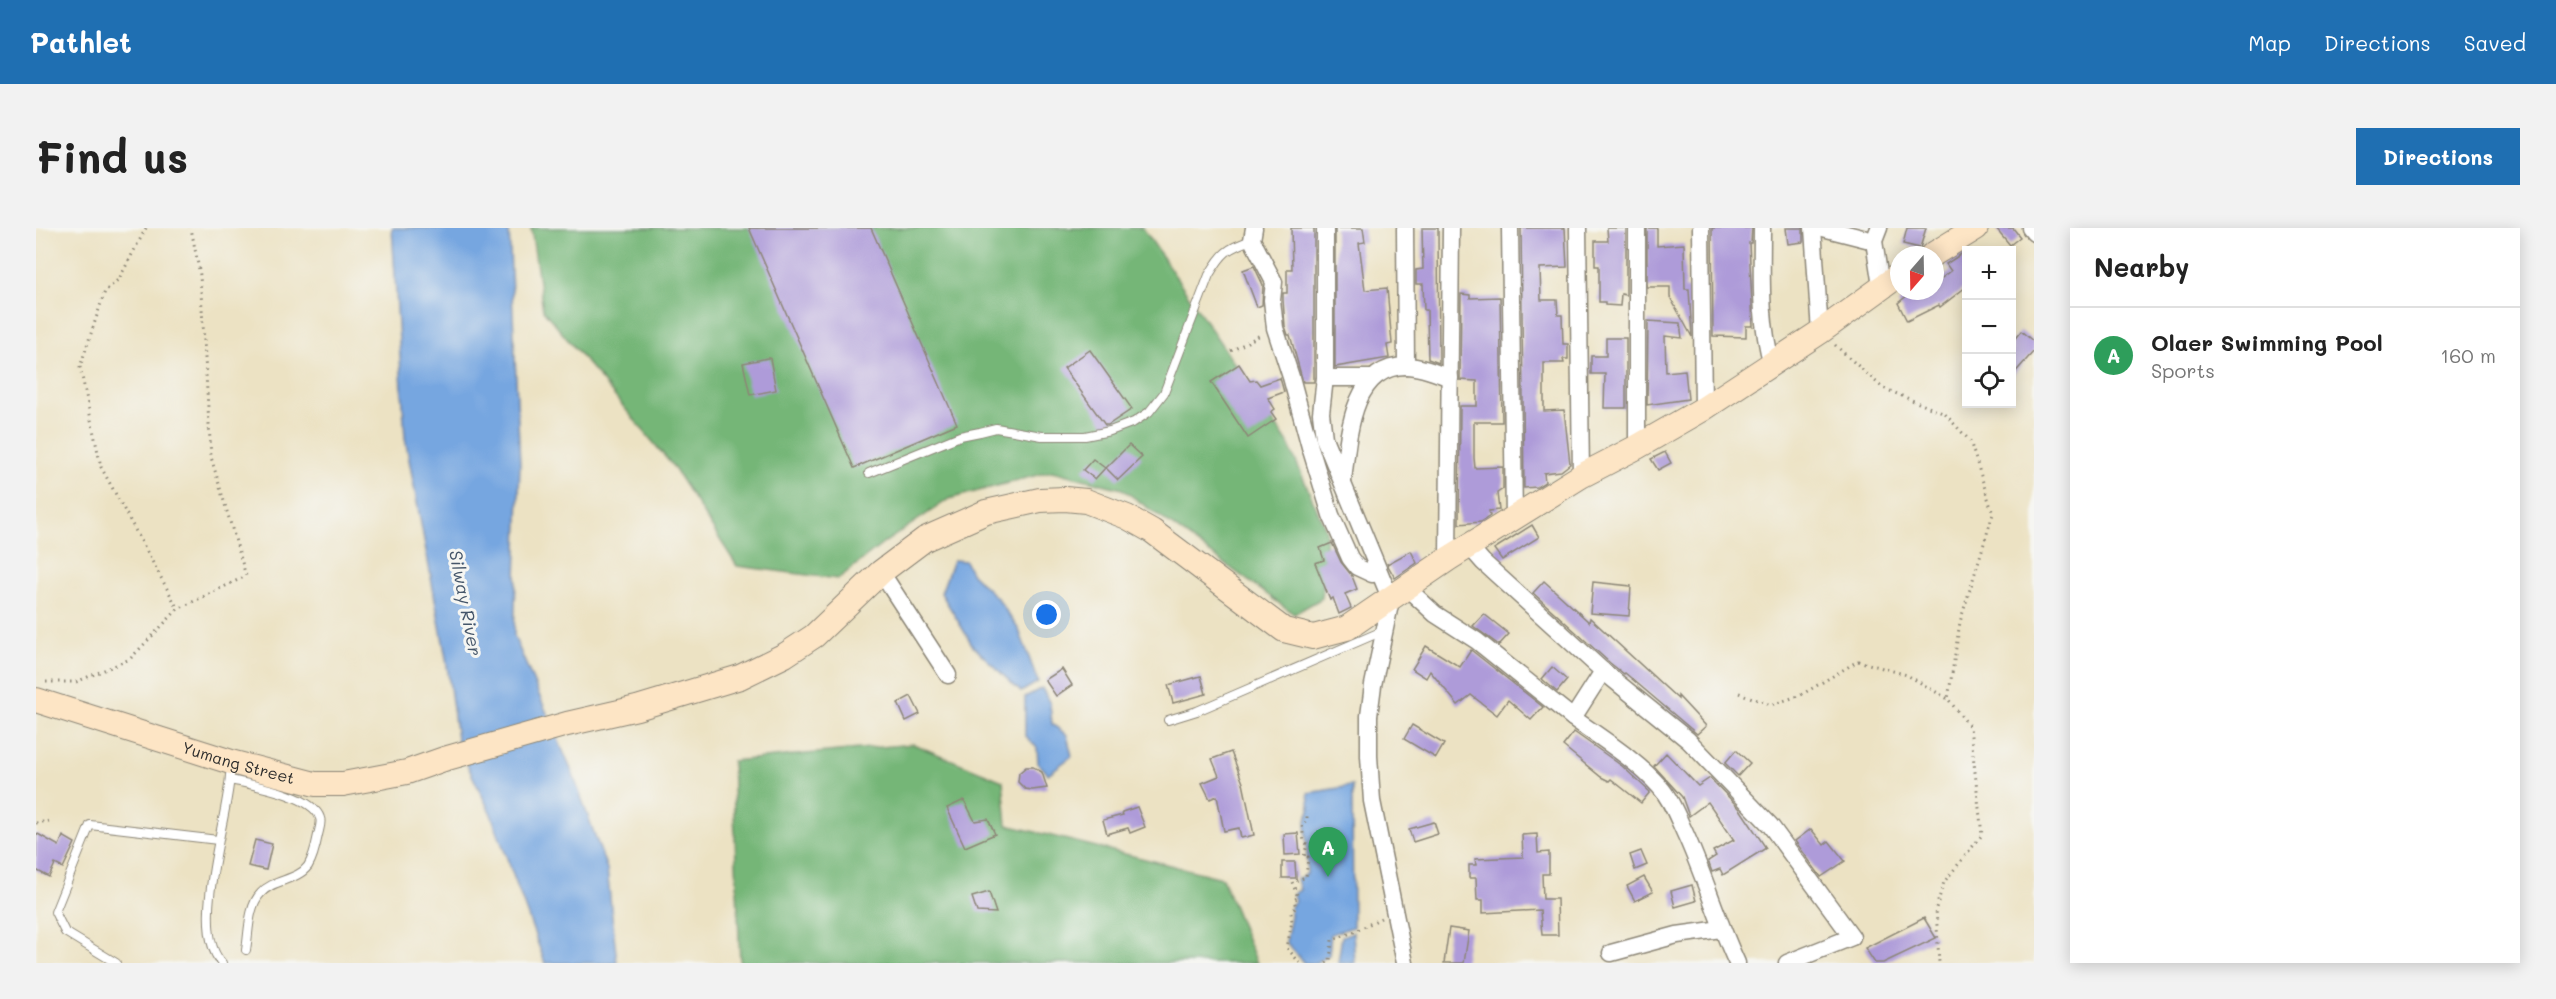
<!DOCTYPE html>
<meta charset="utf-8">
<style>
:root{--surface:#fff;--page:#f2f2f2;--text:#222;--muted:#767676;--line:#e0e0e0;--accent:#1f6fb2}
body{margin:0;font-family:Mali,sans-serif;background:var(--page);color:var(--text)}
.controls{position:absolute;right:18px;top:18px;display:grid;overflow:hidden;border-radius:0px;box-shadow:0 3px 15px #0003}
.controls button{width:54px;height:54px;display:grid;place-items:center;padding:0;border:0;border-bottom:2px solid var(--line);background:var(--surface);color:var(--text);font:30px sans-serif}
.compass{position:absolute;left:1854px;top:18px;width:54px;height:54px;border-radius:50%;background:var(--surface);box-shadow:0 3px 15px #0003;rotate:200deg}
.you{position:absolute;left:1011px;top:387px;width:21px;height:21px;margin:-15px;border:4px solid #fff;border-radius:50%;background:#1a73e8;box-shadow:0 0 0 9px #1a73e833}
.badge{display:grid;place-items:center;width:39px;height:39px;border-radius:50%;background:var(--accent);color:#fff;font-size:20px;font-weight:700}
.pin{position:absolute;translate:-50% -50px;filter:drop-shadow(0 2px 3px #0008)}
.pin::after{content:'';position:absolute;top:32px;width:21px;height:18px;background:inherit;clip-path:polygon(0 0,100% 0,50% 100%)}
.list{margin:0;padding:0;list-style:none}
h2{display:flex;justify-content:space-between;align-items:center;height:78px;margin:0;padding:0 24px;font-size:26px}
h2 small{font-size:20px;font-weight:400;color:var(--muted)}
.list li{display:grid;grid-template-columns:39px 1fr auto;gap:18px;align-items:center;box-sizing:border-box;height:96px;padding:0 24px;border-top:2px solid var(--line)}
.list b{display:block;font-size:22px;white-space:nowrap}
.list p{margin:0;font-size:20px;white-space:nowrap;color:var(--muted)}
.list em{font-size:20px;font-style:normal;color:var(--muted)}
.icon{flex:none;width:33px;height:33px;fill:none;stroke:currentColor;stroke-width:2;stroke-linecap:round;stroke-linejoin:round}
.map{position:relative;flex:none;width:1998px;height:735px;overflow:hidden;border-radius:0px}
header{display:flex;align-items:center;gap:36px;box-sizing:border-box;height:84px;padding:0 30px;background:var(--accent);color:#fff}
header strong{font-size:28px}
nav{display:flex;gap:33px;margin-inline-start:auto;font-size:21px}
.intro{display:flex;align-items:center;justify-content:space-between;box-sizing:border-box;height:144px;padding:0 36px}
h1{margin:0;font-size:42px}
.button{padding:15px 27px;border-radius:0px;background:var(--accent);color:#fff;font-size:21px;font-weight:700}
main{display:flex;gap:36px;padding:0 36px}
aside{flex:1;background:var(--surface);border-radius:0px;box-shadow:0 3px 15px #0003}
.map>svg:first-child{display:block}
.forest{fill:#75b677;stroke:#507051;stroke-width:1.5}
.water{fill:#76a6e0;stroke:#506886;stroke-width:1.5}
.building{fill:#ae9bd9}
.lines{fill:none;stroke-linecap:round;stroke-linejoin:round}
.service-casing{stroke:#8c8677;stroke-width:10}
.minor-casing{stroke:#8c8677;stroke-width:19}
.secondary-casing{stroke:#8c8677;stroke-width:26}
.path{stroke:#8c8677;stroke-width:3;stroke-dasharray:1.5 4.5;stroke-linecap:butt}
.service{stroke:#fff;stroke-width:8}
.minor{stroke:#fff;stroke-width:16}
.secondary{stroke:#fde5c5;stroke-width:24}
.labels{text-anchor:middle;stroke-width:6;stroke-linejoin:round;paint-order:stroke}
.street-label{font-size:16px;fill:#2b2b2b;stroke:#f6f6f2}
.water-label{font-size:18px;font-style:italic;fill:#45566a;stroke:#f6f6f2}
</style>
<header>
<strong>Pathlet</strong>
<nav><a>Map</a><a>Directions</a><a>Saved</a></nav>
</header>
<div class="intro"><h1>Find us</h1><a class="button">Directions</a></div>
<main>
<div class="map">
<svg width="1998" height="735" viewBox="0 0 1998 735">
<rect width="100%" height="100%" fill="#f6f6f2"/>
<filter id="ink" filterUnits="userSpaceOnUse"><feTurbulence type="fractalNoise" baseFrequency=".0167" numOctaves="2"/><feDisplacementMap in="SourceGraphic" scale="12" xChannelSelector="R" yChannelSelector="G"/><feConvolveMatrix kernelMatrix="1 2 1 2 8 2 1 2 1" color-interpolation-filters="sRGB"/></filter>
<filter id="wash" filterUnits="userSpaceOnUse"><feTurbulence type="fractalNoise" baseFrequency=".008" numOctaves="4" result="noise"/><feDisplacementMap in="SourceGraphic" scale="24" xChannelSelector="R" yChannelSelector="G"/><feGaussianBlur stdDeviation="1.35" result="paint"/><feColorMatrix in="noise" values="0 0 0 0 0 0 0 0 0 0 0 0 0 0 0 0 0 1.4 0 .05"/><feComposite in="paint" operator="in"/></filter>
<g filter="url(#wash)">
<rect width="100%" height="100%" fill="#ece2c3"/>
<g class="forest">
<polygon points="495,0 1107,0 1252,215 1290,302 1286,370 1258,386 1086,261 1016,243 913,271 848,315 802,351 701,338 636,237 507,82"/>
<polygon points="877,516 967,553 971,597 1186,650 1221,735 704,735 696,533"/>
</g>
<g class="water">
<polygon points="356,0 473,0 484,236 478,408 536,544 571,641 581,735 509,735 455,586 422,518 410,430 369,210"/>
<polygon points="917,332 929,333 936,346 962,371 983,402 1002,454 985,464 937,418 905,365"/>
<polygon points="1006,460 1014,476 1016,496 1031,507 1036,528 1012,546 1002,535 1001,520 989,507 989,469"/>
<polygon points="1316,558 1317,699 1295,706 1293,727 1279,735 1268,735 1250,714 1255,687 1254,679 1259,673 1257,666 1264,662 1261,651 1271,646 1270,592 1274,582 1272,565"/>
<polygon points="1317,704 1319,735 1302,735 1306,708"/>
</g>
<g id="blocks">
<g class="building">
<polygon points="713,0 835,0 921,196 818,240"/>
<polygon points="1255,0 1278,0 1278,154 1267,154 1254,107 1252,107 1249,98 1247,72 1247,65 1251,65 1251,41 1256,41"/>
<polygon points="1299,0 1327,0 1329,14 1323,15 1329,62 1351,60 1356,116 1351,117 1353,130 1299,139"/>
<polygon points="1386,0 1402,0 1403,135 1392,131 1391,82 1388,82 1387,56 1380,56 1380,42 1387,41"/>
<polygon points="1485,0 1529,0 1531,39 1504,40 1505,72 1521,72 1522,87 1526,87 1527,116 1532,116 1532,131 1527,131 1528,135 1508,135 1508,183 1528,182 1534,236 1525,243 1508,245 1509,254 1501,259 1488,260"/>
<polygon points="1571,0 1590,0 1590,67 1585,66 1584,78 1569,77 1569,74 1563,74 1563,38 1559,38 1559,13 1572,13"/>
<polygon points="1611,0 1621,0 1621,18 1648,16 1649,61 1653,61 1656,109 1634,69 1634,59 1611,59"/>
<polygon points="1676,0 1716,0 1715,15 1713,15 1717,98 1710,98 1710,109 1677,108"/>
<polygon points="1750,0 1767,0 1767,14 1752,16"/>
<polygon points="1871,0 1890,0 1884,20 1867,16"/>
<polygon points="1960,0 1977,0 1984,9 1974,17"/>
<polygon points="1930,23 1930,59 1904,79 1903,77 1871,93 1862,75 1877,63 1899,63 1899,55 1915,43 1910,36"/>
<polygon points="1218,38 1227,57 1226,77 1221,79 1207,42"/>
<polygon points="1425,66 1434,67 1434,70 1464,69 1466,194 1438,194 1438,230 1439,240 1467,239 1467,261 1461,265 1463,282 1453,283 1454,288 1445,294 1423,296 1424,178 1441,178 1441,153 1424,152"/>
<polygon points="1612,93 1644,95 1646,110 1629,108 1630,144 1649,142 1652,171 1611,177"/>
<polygon points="1985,103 1998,114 1998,123 1976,148 1976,114"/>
<polygon points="1570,110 1590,110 1590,180 1568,180 1569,146 1555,146 1555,128 1570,128"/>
<polygon points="1054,122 1096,181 1072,197 1069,197 1028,140"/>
<polygon points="732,130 734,130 740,162 714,167 707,135"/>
<polygon points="1203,136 1214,153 1220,152 1224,157 1244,150 1248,164 1232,170 1239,181 1235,184 1240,191 1212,210 1175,154"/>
<polygon points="1093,217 1106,229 1082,252 1070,240"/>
<polygon points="1629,224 1635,235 1622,242 1615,231"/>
<polygon points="1057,231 1069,240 1059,251 1047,242"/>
<polygon points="1496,297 1503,309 1466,332 1458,321"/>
<polygon points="1296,315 1305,334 1316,348 1321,361 1309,366 1315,380 1303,386 1297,370 1294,372 1279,335 1288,332 1284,320"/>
<polygon points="1375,323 1381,335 1359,350 1351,336"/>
<polygon points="1508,353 1553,394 1554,390 1642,471 1642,468 1670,498 1661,506 1589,445 1588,446 1574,435 1497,365"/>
<polygon points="1557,354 1595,358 1593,388 1554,385"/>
<polygon points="1448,386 1473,406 1463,417 1437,398"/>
<polygon points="1390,418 1424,439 1435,422 1507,479 1495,492 1472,472 1461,487 1435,467 1422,477 1394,443 1390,450 1376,441"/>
<polygon points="1516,439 1531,452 1521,464 1506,451"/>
<polygon points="1026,441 1036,457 1020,468 1009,452"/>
<polygon points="1165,448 1170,466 1137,475 1132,457"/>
<polygon points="875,468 884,486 870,493 862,475"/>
<polygon points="1376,497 1408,516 1400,530 1368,511"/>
<polygon points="1538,504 1586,538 1614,564 1605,575 1575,551 1573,553 1565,549 1527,518"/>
<polygon points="1700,522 1714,535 1702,548 1689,535"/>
<polygon points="1195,524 1207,555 1218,607 1205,610 1203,600 1188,603 1181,568 1174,571 1166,555 1183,548 1176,531"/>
<polygon points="1630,525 1662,558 1674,550 1704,581 1730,620 1687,647 1684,641 1676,644 1672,633 1680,628 1677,623 1698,612 1672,574 1653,588 1646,569 1618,538"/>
<polygon points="990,539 997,539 1006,544 1011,560 996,562 989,561 982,554 983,545"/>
<polygon points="928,572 939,593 952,591 959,606 929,619 911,580"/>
<polygon points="1101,579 1109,599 1094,605 1092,600 1071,606 1067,592 1087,587 1086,584"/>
<polygon points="1398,594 1402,606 1377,614 1373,601"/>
<polygon points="1775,601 1788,617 1793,613 1809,633 1785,649 1759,613"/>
<polygon points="0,605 23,618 27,608 39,615 27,640 19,636 13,649 0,642"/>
<polygon points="1262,605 1264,626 1249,627 1248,606"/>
<polygon points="1501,606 1502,625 1513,624 1513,646 1506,646 1507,671 1521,671 1522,707 1506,707 1504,682 1447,685 1447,672 1441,672 1440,650 1433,650 1433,637 1440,637 1439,631 1487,629 1486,607"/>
<polygon points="219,612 236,616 230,642 212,638"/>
<polygon points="1605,623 1611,637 1599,642 1594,627"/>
<polygon points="1246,634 1259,634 1260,650 1246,650"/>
<polygon points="1608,649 1617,664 1599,673 1591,658"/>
<polygon points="1656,657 1660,673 1639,679 1635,663"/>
<polygon points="953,664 960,685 941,684 936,669"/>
<polygon points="1888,690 1900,710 1847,735 1839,735 1829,720"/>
<polygon points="1413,700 1433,703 1428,735 1408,735"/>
</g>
</g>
</g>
<g filter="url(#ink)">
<use href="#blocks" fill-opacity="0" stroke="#8c8677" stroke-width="1.5"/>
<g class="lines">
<g class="service-casing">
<g id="service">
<path d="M833 245 924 208 944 204 960 200 1006 208H1049L1074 203 1098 194 1113 184 1128 165 1173 47C1186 25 1191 20 1216 12"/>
<polyline points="1132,492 1161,483 1349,402"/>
<path d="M194 552C216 557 277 567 284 590 286 595 283 602 282 607 280 617 277 630 272 638 261 653 237 651 225 665 212 678 213 705 210 722"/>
<polyline points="80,735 29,704 19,684 54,597 182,612"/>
<path d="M186 735C153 702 192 591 194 547"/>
</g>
</g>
<g class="minor-casing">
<g id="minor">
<polyline points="1218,0 1216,12 1238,54 1236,72 1239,100 1255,149 1274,219 1295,287 1314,330 1321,339 1336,346 1343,345"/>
<polyline points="1289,0 1289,150 1285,185 1288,210 1355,372 1337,457 1333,488 1333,528 1336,573 1369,735"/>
<polyline points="1369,0 1370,138"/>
<polyline points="1474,0 1478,290"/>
<polyline points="1542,0 1545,248"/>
<polyline points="1601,0 1601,219"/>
<polyline points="1665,0 1667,181"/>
<path d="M1726 0C1726 45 1723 92 1736 136"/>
<polyline points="1777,0 1784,104"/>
<polyline points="1787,0 1838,13"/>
<polyline points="1843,0 1838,13 1845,58"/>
<polyline points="1994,0 1998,5"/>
<polyline points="1289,150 1336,150"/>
<path d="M1307 253C1312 213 1314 138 1370 138 1384 138 1401 145 1414 150"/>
<polyline points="1433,318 1447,334 1567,443 1652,512 1734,597 1816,709 1751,735"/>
<polyline points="1412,331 1415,0"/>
<polyline points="845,344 912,447"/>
<polyline points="1371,360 1399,386 1441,413 1537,490"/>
<path d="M1567 443 1537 490C1566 511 1599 531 1623 558 1635 571 1641 588 1648 603 1668 646 1681 692 1701 735"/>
<polyline points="1575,725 1641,707 1685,701"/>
</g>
</g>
<g class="secondary-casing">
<g id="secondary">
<polyline points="1896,27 1940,0"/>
<path id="s1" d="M0 472 195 534 279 556H307L334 551 371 544 408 531 531 496 601 480 704 449 749 427 778 408 845 344 889 311 950 284 1004 272 1029 271 1050 273 1091 289 1116 303 1248 402 1277 409 1311 400 1412 331 1545 248 1601 219 1667 181 1784 104 1863 47"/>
</g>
</g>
<g class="path">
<polyline points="110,0 83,51 69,63 44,139 65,239 142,381"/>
<polyline points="1799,117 1847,160 1909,186 1934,213 1957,286 1924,394 1912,471 1934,499 1946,607 1908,654 1900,680 1903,735"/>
<polyline points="1195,123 1226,106"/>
<polyline points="10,454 40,454 94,431 142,381 210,348 175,229 164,47 155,0"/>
<polyline points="1703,465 1735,477 1765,467 1822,433 1871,447 1912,471"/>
<polyline points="0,595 13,593"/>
<polyline points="1264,735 1251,720 1256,693 1255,685 1260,679 1258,672 1262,669 1256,654 1270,649 1272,629 1268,629 1271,616 1268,614 1266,597 1271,593 1271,586"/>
<polyline points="1290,735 1294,733 1296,712 1318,704 1345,690"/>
</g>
<use href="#service" class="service"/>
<use href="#minor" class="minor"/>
<use href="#secondary" class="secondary"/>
</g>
</g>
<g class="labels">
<g class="street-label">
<text dy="6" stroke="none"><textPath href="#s1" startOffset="212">Yumang Street</textPath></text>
</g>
<g class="water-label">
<text transform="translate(429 375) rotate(79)" y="6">Silway River</text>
</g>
</g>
</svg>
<div class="controls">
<button>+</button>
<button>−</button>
<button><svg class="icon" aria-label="locate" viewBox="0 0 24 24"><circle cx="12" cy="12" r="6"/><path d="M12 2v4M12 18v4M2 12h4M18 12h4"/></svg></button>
</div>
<svg class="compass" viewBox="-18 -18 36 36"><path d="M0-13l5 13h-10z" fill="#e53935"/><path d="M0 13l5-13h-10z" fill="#767676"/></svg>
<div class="you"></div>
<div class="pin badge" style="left:1292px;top:649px;background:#2e9e5b">A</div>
</div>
<aside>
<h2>Nearby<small></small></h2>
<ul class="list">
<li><span class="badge" style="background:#2e9e5b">A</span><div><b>Olaer Swimming Pool</b><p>Sports</p></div><em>160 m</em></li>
</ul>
</aside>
</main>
